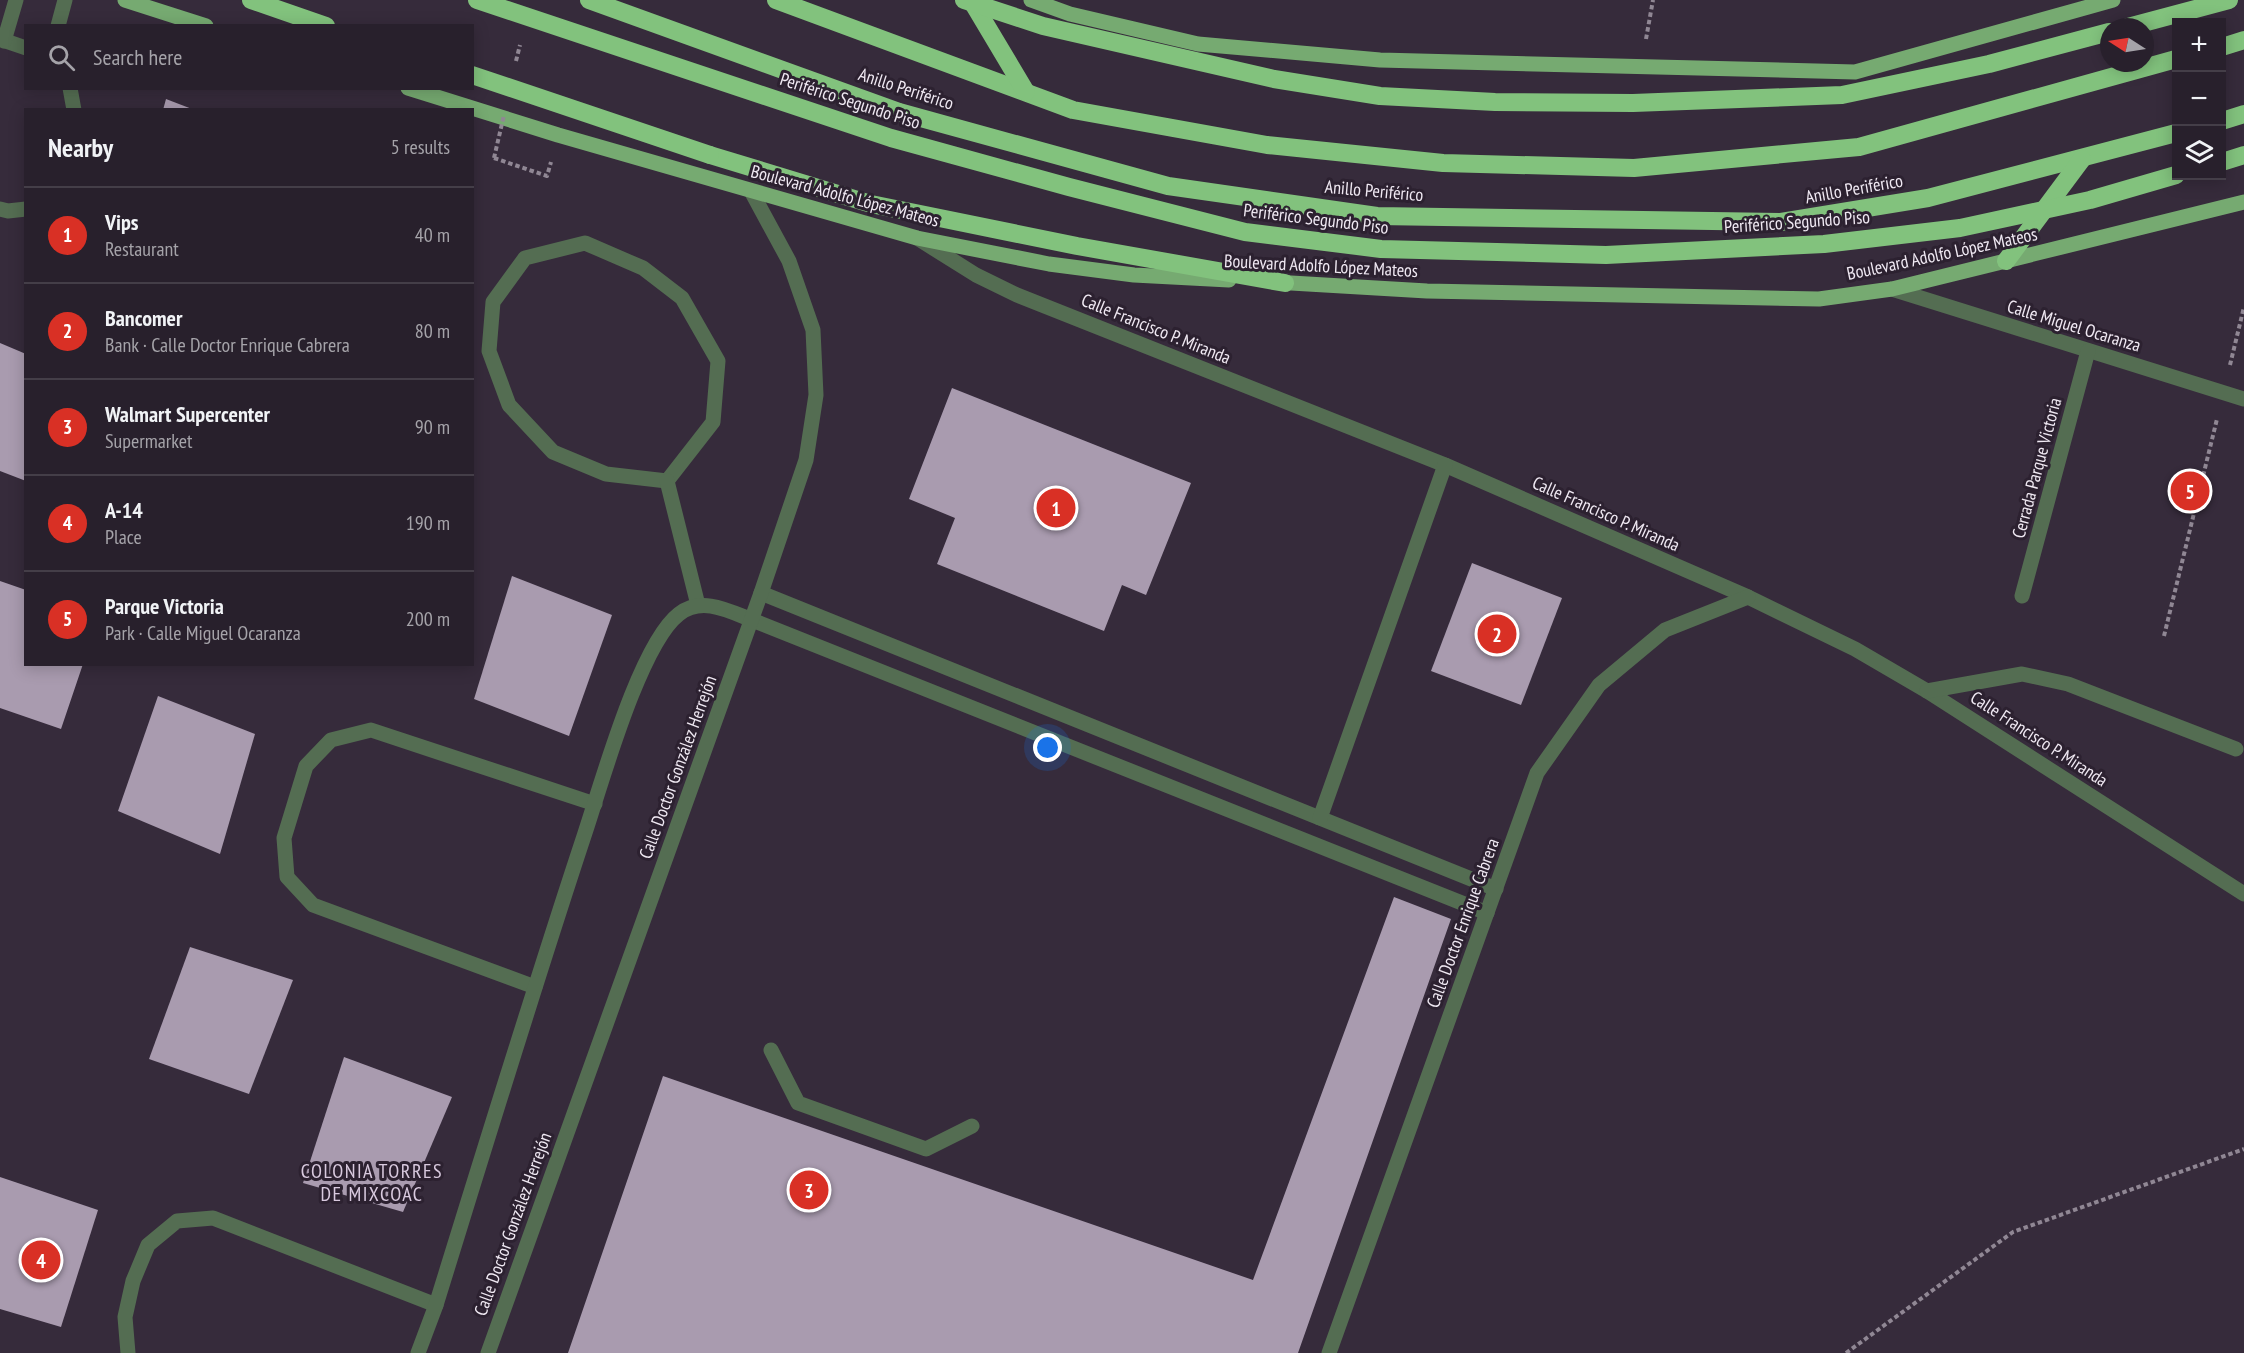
<!DOCTYPE html>
<meta charset="utf-8">
<style>
:root{--surface:#28202c;--page:#342d38;--text:#f1f3f6;--muted:#a5a3a9;--line:#443e48;--accent:#d93025}
body{margin:0;font-family:"PT Sans Narrow",sans-serif;background:var(--page);color:var(--text)}
.controls{position:absolute;right:18px;top:18px;display:grid;overflow:hidden;border-radius:0px;box-shadow:0 3px 15px #0003}
.controls button{width:54px;height:54px;display:grid;place-items:center;padding:0;border:0;border-bottom:2px solid var(--line);background:var(--surface);color:var(--text);font:30px sans-serif}
.compass{position:absolute;left:2100px;top:18px;width:54px;height:54px;border-radius:50%;background:var(--surface);box-shadow:0 3px 15px #0003;rotate:282deg}
.you{position:absolute;left:1048px;top:748px;width:21px;height:21px;margin:-15px;border:4px solid #fff;border-radius:50%;background:#1a73e8;box-shadow:0 0 0 9px #1a73e833}
.badge{display:grid;place-items:center;width:39px;height:39px;border-radius:50%;background:var(--accent);color:#fff;font-size:20px;font-weight:700}
.pin{position:absolute;translate:-50% -50%;border:3px solid #fff;box-shadow:0 2px 6px #0006}
.list{margin:0;padding:0;list-style:none}
h2{display:flex;justify-content:space-between;align-items:center;height:78px;margin:0;padding:0 24px;font-size:26px}
h2 small{font-size:20px;font-weight:400;color:var(--muted)}
.list li{display:grid;grid-template-columns:39px 1fr auto;gap:18px;align-items:center;box-sizing:border-box;height:96px;padding:0 24px;border-top:2px solid var(--line)}
.list b{display:block;font-size:22px;white-space:nowrap}
.list p{margin:0;font-size:20px;white-space:nowrap;color:var(--muted)}
.list em{font-size:20px;font-style:normal;color:var(--muted)}
.icon{flex:none;width:33px;height:33px;fill:none;stroke:currentColor;stroke-width:2;stroke-linecap:round;stroke-linejoin:round}
.map{position:relative;flex:none;width:2244px;height:1353px;overflow:hidden}
.search{position:absolute;background:var(--surface);box-shadow:0 3px 15px #0003;left:24px;top:24px;width:450px;height:66px;display:flex;align-items:center;gap:15px;box-sizing:border-box;padding:0 21px;border-radius:0px;color:var(--muted);font-size:22px}
.panel{position:absolute;background:var(--surface);box-shadow:0 3px 15px #0003;left:24px;top:108px;width:450px;height:558px;border-radius:0px}
.map>svg:first-child{display:block}
.building{fill:#a99baf}
.lines{fill:none;stroke-linecap:round;stroke-linejoin:round}
.path{stroke:#908794;stroke-width:4;stroke-dasharray:4.5 3;stroke-linecap:butt}
.minor{stroke:#546d52;stroke-width:15}
.major{stroke:#76aa71;stroke-width:15}
.highway{stroke:#82c27d;stroke-width:18}
.path-bridge{stroke:#908794;stroke-width:4;stroke-dasharray:4.5 3;stroke-linecap:butt}
.highway-bridge{stroke:#82c27d;stroke-width:18}
.labels{text-anchor:middle;stroke-width:6;stroke-linejoin:round;paint-order:stroke}
.street-label{font-size:18px;fill:#f0e9f3;stroke:#2c2130}
.neighbourhood-label{font-size:20px;letter-spacing:1.5px;fill:#d9cadf;stroke:#2c2130}
</style>
<div class="map">
<svg width="2244" height="1353" viewBox="0 0 2244 1353">
<rect width="100%" height="100%" fill="#362b3b"/>
<g class="building">
<polygon points="166,99 192,109 192,110 163,110"/>
<polygon points="0,343 26,354 26,481 0,471"/>
<polygon points="952,388 1191,483 1146,595 1122,585 1104,631 937,564 955,518 909,499"/>
<polygon points="1472,563 1562,598 1521,705 1431,671"/>
<polygon points="512,576 612,615 569,736 474,699"/>
<polygon points="0,581 26,590 26,664 83,664 61,729 0,708"/>
<polygon points="158,696 255,734 220,854 118,811"/>
<polygon points="1394,897 1451,919 1298,1353 568,1353 663,1076 1253,1280"/>
<polygon points="190,947 293,980 249,1094 149,1059"/>
<polygon points="344,1057 452,1097 403,1212 303,1183"/>
<polygon points="0,1177 98,1210 61,1327 0,1309"/>
</g>
<g class="lines">
<g class="path">
<polyline points="1646,39 1653,0"/>
<polyline points="494,158 547,176 551,162"/>
<polyline points="2230,365 2244,307"/>
<polyline points="2164,636 2217,419"/>
<polyline points="1846,1353 2013,1232 2244,1149"/>
</g>
<g class="minor">
<polyline points="58,26 65,0"/>
<polyline points="0,39 26,48"/>
<polyline points="4,41 16,0"/>
<polyline points="70,88 74,110"/>
<polyline points="0,209 8,211 26,209"/>
<polyline points="917,238 976,275 1017,295 1445,465 1748,597 1855,649 1927,691 2244,894"/>
<polygon points="585,243 643,268 682,298 718,361 713,422 667,481 606,474 553,452 509,405 489,351 493,302 525,258"/>
<polyline points="1892,289 2244,399"/>
<polyline points="667,481 698,605"/>
<polyline points="761,593 1496,889"/>
<polyline points="2022,596 2088,351"/>
<polyline points="1927,691 2022,674 2068,684 2236,749"/>
<polyline points="1320,818 1445,465"/>
<polyline points="535,987 313,905 287,877 284,838 306,766 331,740 371,730 595,804"/>
<polyline points="771,1050 798,1103 926,1149 972,1126"/>
<polyline points="128,1353 125,1317 133,1281 148,1245 177,1221 213,1218 436,1305"/>
<path d="M418 1353 436 1305C485 1147 533 990 585 833 602 782 640 644 679 614 702 596 729 611 752 620L1487 913"/>
<polyline points="488,1353 761,593 806,460 816,395 813,330 789,261 751,191"/>
<polyline points="1329,1353 1537,773 1599,685 1665,630 1748,597"/>
</g>
<g class="major">
<polyline points="125,0 206,26"/>
<polyline points="1031,0 1070,14 1198,44 1380,60 1855,72 2113,0"/>
<polyline points="408,88 558,135 917,238 1049,264 1134,275 1229,280"/>
<polyline points="1274,282 1427,291 1819,299 1892,289 2244,202"/>
</g>
<g class="highway">
<polyline points="251,0 326,26"/>
<polyline points="589,0 899,112 1168,186 1377,216 1781,222 1928,198 2176,133"/>
<polyline points="776,0 1073,110 1267,145 1443,163 1634,168 1859,147 2176,59"/>
<polyline points="971,0 1026,92"/>
<polyline points="2128,27 2229,0"/>
<polyline points="2222,47 2244,40"/>
<polyline points="2222,121 2244,114"/>
<polyline points="710,155 871,204 1077,246 1285,283"/>
<polyline points="2222,162 2244,155"/>
<polyline points="2006,261 2082,159"/>
</g>
<g class="path-bridge">
<polyline points="516,61 520,45"/>
<polyline points="494,158 504,115"/>
</g>
<g class="highway-bridge">
<polyline points="477,0 891,138 1069,187 1245,232 1381,249 1606,255 1824,244 1960,228 2090,200 2176,175"/>
<polyline points="964,0 1043,26 1274,79 1380,96 1495,102 1633,103 1842,95 1989,64 2109,32"/>
<polyline points="472,75 710,155"/>
</g>
</g>
<g class="labels">
<g class="street-label">
<text transform="translate(906 89) rotate(18)" y="6">Anillo Periférico</text>
<text transform="translate(850 101) rotate(18)" y="6">Periférico Segundo Piso</text>
<text transform="translate(1854 189) rotate(-10)" y="6">Anillo Periférico</text>
<text transform="translate(1374 191) rotate(5)" y="6">Anillo Periférico</text>
<text transform="translate(845 196) rotate(15)" y="6">Boulevard Adolfo López Mateos</text>
<text transform="translate(1316 219) rotate(7)" y="6">Periférico Segundo Piso</text>
<text transform="translate(1797 222) rotate(-4)" y="6">Periférico Segundo Piso</text>
<text transform="translate(1942 254) rotate(-12)" y="6">Boulevard Adolfo López Mateos</text>
<text transform="translate(1321 266) rotate(3)" y="6">Boulevard Adolfo López Mateos</text>
<text transform="translate(2074 326) rotate(17)" y="6">Calle Miguel Ocaranza</text>
<text transform="translate(1156 329) rotate(22)" y="6">Calle Francisco P. Miranda</text>
<text transform="translate(2037 468) rotate(-75)" y="6">Cerrada Parque Victoria</text>
<text transform="translate(1606 514) rotate(24)" y="6">Calle Francisco P. Miranda</text>
<text transform="translate(2039 739) rotate(33)" y="6">Calle Francisco P. Miranda</text>
<text transform="translate(678 767) rotate(-70)" y="6">Calle Doctor González Herrejón</text>
<text transform="translate(1463 923) rotate(-70)" y="6">Calle Doctor Enrique Cabrera</text>
<text transform="translate(513 1224) rotate(-70)" y="6">Calle Doctor González Herrejón</text>
</g>
<g class="neighbourhood-label">
<text x="372" y="1178">COLONIA TORRES<tspan x="372" dy="23">DE MIXCOAC</tspan></text>
</g>
</g>
</svg>
<div class="controls">
<button>+</button>
<button>−</button>
<button><svg class="icon" aria-label="layers" viewBox="0 0 24 24"><path d="M12 4l9 5-9 5-9-5zM3 14l9 5 9-5"/></svg></button>
</div>
<svg class="compass" viewBox="-18 -18 36 36"><path d="M0-13l5 13h-10z" fill="#e53935"/><path d="M0 13l5-13h-10z" fill="#a5a3a9"/></svg>
<div class="you"></div>
<div class="pin badge" style="left:1056px;top:508px">1</div>
<div class="pin badge" style="left:1497px;top:634px">2</div>
<div class="pin badge" style="left:809px;top:1190px">3</div>
<div class="pin badge" style="left:41px;top:1260px">4</div>
<div class="pin badge" style="left:2190px;top:491px">5</div>
<div class="search"><svg class="icon" aria-label="search" viewBox="0 0 24 24"><circle cx="10" cy="10" r="6"/><path d="M15 15l6 6"/></svg>Search here</div>
<section class="panel">
<h2>Nearby<small>5 results</small></h2>
<ul class="list">
<li><span class="badge">1</span><div><b>Vips</b><p>Restaurant</p></div><em>40 m</em></li>
<li><span class="badge">2</span><div><b>Bancomer</b><p>Bank · Calle Doctor Enrique Cabrera</p></div><em>80 m</em></li>
<li><span class="badge">3</span><div><b>Walmart Supercenter</b><p>Supermarket</p></div><em>90 m</em></li>
<li><span class="badge">4</span><div><b>A-14</b><p>Place</p></div><em>190 m</em></li>
<li><span class="badge">5</span><div><b>Parque Victoria</b><p>Park · Calle Miguel Ocaranza</p></div><em>200 m</em></li>
</ul>
</section>
</div>
